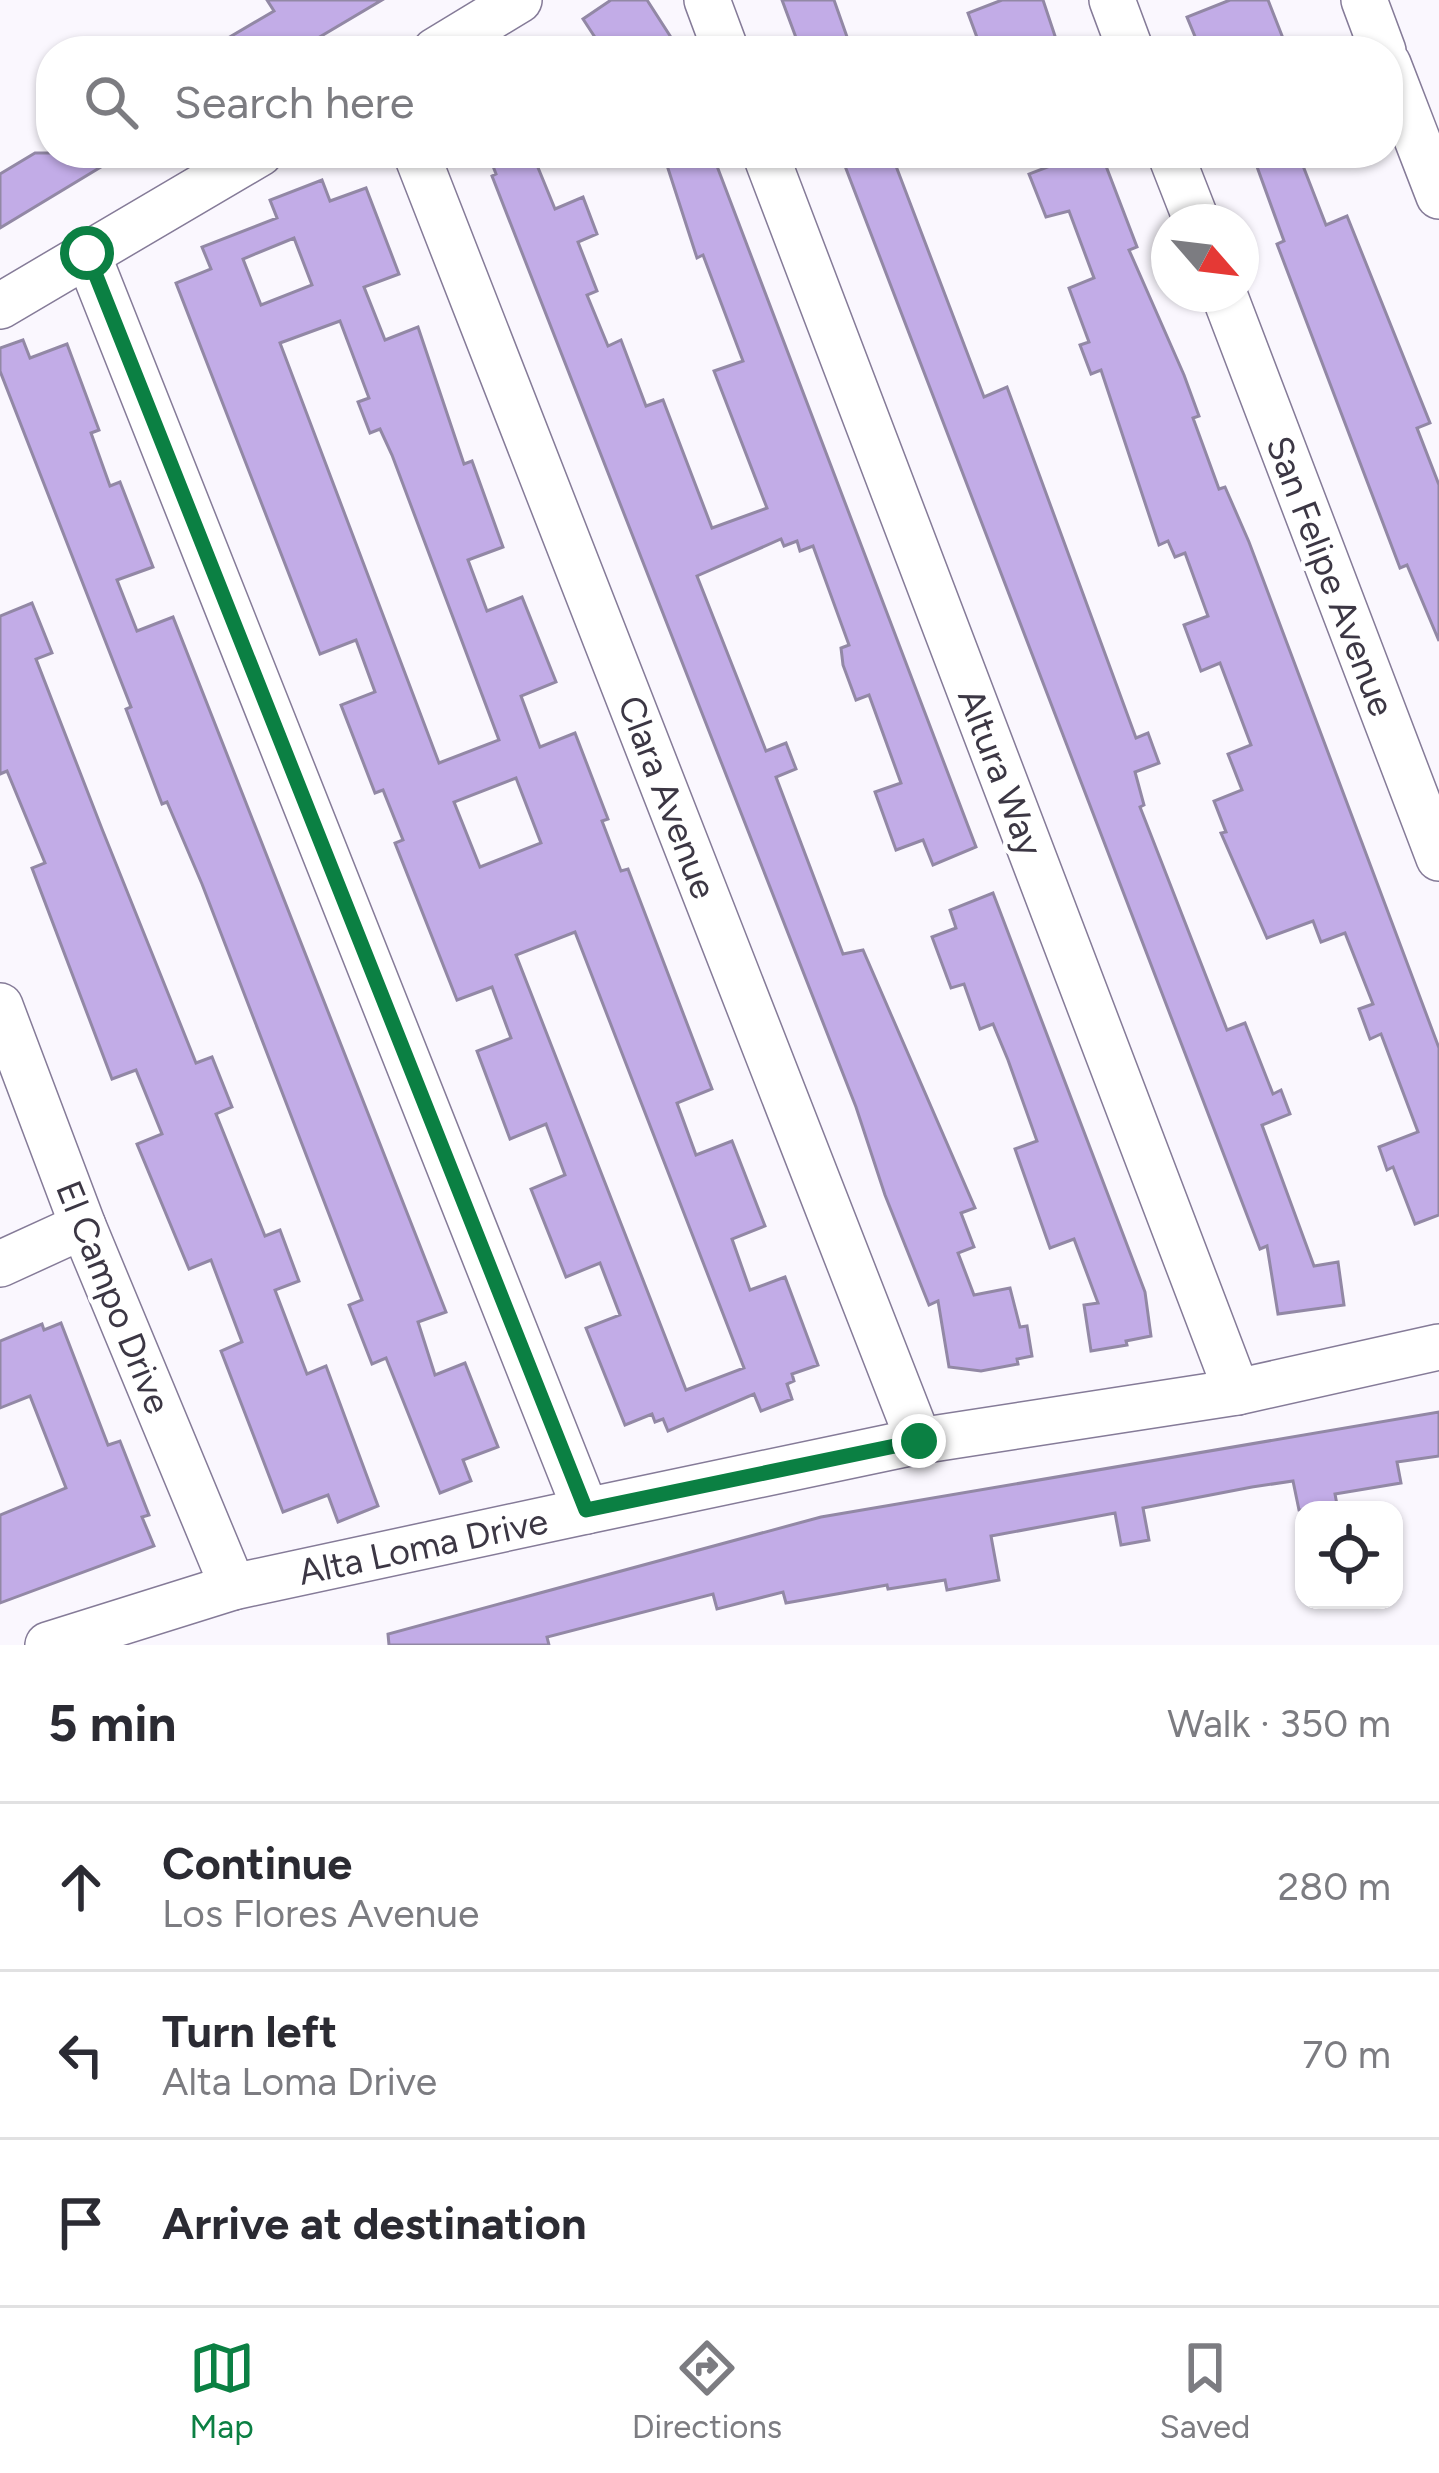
<!DOCTYPE html>
<meta charset="utf-8">
<style>
:root{--surface:#fff;--page:#f2f2f3;--text:#2b2b33;--muted:#7c7c81;--line:#e1e1e2;--accent:#0b8043}
body{margin:0;font-family:Figtree,sans-serif;background:var(--page);color:var(--text)}
.controls{position:absolute;right:36px;bottom:36px;display:grid;overflow:hidden;border-radius:24px;box-shadow:0 3px 9px #0004}
.controls button{width:108px;height:108px;display:grid;place-items:center;padding:0;border:0;border-bottom:3px solid var(--line);background:var(--surface);color:var(--text);font:60px sans-serif}
.compass{position:absolute;left:1151px;top:204px;width:108px;height:108px;border-radius:50%;background:var(--surface);box-shadow:0 3px 9px #0004;rotate:118deg}
.stop{position:absolute;width:36px;height:36px;margin:-27px;border:9px solid #0b8043;border-radius:50%;background:#fff}
.stop.end{background:#0b8043;border-color:#fff;box-shadow:0 3px 12px #0008}
.list{margin:0;padding:0;list-style:none}
h2{display:flex;justify-content:space-between;align-items:center;height:156px;margin:0;padding:0 48px;font-size:51px}
h2 small{font-size:39px;font-weight:400;color:var(--muted)}
.list li{display:grid;grid-template-columns:78px 1fr auto;gap:36px;align-items:center;box-sizing:border-box;height:168px;padding:0 48px;border-top:3px solid var(--line)}
.list b{display:block;font-size:45px;white-space:nowrap}
.list p{margin:0;font-size:39px;white-space:nowrap;color:var(--muted)}
.list em{font-size:39px;font-style:normal;color:var(--muted)}
.icon{flex:none;width:66px;height:66px;fill:none;stroke:currentColor;stroke-width:2;stroke-linecap:round;stroke-linejoin:round}
.map{position:relative;flex:none;width:1439px;height:1645px;overflow:hidden}
.search{position:absolute;background:var(--surface);box-shadow:0 3px 9px #0004;left:36px;right:36px;top:36px;height:132px;display:flex;align-items:center;gap:30px;box-sizing:border-box;padding:0 42px;border-radius:48px;color:var(--muted);font-size:45px}
.sheet{height:660px;background:var(--surface)}
nav{display:flex;justify-content:space-around;align-items:center;box-sizing:border-box;height:168px;border-top:3px solid var(--line);background:var(--surface);font-size:33px;color:var(--muted)}
nav a{display:grid;justify-items:center;gap:6px}
nav .on{color:var(--accent)}
.map>svg:first-child{display:block}
.building{fill:#c2ace7;stroke:#9288a5;stroke-width:3;fill-rule:evenodd}
.lines{fill:none;stroke-linecap:round;stroke-linejoin:round}
.minor-casing{stroke:#857b98;stroke-width:48}
.minor{stroke:#fff;stroke-width:45}
.route{stroke:#0b8043;stroke-width:15}
.labels{text-anchor:middle;stroke-width:9;stroke-linejoin:round;paint-order:stroke}
.street-label{font-size:36px;fill:#3c3744;stroke:#fff}
</style>
<div class="map">
<svg width="1439" height="1645" viewBox="0 0 1439 1645">
<rect width="100%" height="100%" fill="#faf7fe"/>
<g class="building">
<polygon points="267,0 382,0 296,51 206,51 274,11"/>
<polygon points="611,0 647,0 674,42 659,51 604,51 583,19"/>
<polygon points="782,0 834,0 852,51 801,51"/>
<polygon points="1002,0 1043,0 1060,51 982,51 968,13"/>
<polygon points="1230,0 1268,0 1288,51 1201,51 1187,17"/>
<polygon points="35,153 124,153 0,228 0,174"/>
<polygon points="488,153 532,153 555,209 583,197 597,234 578,242 597,291 587,295 608,346 621,340 646,406 663,400 712,528 767,508 714,371 743,361 703,255 697,258 663,153 712,153 976,847 933,865 923,840 896,850 875,792 901,783 869,695 856,700 843,665 841,648 849,645 813,546 800,551 797,541 784,546 781,539 697,576 766,751 786,743 796,769 776,777 843,954 863,950 975,1208 961,1213 974,1247 958,1253 974,1295 1010,1288 1020,1327 1027,1326 1032,1356 1017,1359 1018,1364 981,1371 949,1367 938,1301 929,1305 885,1195 856,1107 492,176 496,174"/>
<polygon points="840,153 891,153 984,397 1007,387 1136,738 1148,733 1159,763 1135,772 1144,805 1140,807 1227,1030 1245,1023 1273,1094 1281,1090 1290,1114 1262,1125 1314,1266 1338,1262 1344,1305 1278,1314 1267,1246 1260,1249"/>
<polygon points="1048,153 1101,153 1137,247 1129,250 1184,375 1199,416 1193,418 1219,489 1225,487 1249,542 1439,1048 1439,1215 1415,1224 1393,1167 1387,1170 1379,1147 1418,1132 1381,1034 1370,1039 1359,1009 1373,1004 1345,933 1321,942 1313,921 1267,938 1221,833 1226,832 1214,801 1242,790 1228,754 1251,745 1220,663 1201,671 1184,625 1208,616 1185,553 1175,557 1168,541 1159,545 1101,370 1091,374 1080,345 1089,342 1069,288 1094,278 1069,211 1046,217 1029,174 1053,165"/>
<polygon points="1252,153 1298,153 1326,225 1347,216 1430,423 1417,428 1439,485 1439,641 1407,565 1400,568 1277,244 1284,241"/>
<path d="M322 180 330 201 366 188 399 274 364 287 385 340 418 327 464 464 472 461 503 547 468 560 487 611 522 597 556 682 521 696 540 747 575 733 608 819 602 821 621 871 628 869 712 1089 677 1103 696 1155 732 1141 765 1226 732 1239 750 1290 785 1277 818 1365 792 1374 794 1381 787 1384 792 1399 761 1411 754 1394 668 1431 663 1419 655 1422 652 1414 625 1425 586 1328 620 1315 600 1263 566 1277 531 1189 565 1175 546 1124 510 1139 477 1051 511 1038 492 987 457 1000 395 843 403 840 383 790 375 793 341 705 375 692 356 640 320 654 176 283 211 269 202 247 277 218 270 200ZM294 238 312 285 261 305 243 259ZM340 321 369 398 358 402 370 433 380 429 392 455 499 740 439 763 280 343ZM516 778 541 843 480 867 454 802ZM575 932 744 1368 686 1390 516 955Z"/>
<polygon points="23,340 30,358 67,344 99,430 91,433 110,486 120,482 153,567 117,580 137,631 173,617 446,1312 418,1322 435,1375 465,1363 498,1447 463,1460 471,1481 440,1493 386,1358 372,1364 349,1305 362,1300 202,884 167,802 162,804 126,709 131,707 0,371 0,348"/>
<polygon points="32,603 52,653 36,659 102,829 196,1063 212,1057 232,1107 216,1114 265,1236 280,1230 299,1281 275,1290 307,1374 326,1366 378,1506 338,1522 328,1495 283,1512 221,1351 242,1342 211,1260 189,1269 137,1144 162,1134 136,1070 112,1079 32,868 45,863 7,771 0,774 0,616"/>
<polygon points="993,893 1145,1292 1151,1336 1126,1341 1127,1345 1091,1351 1084,1305 1098,1303 1074,1239 1050,1248 1015,1149 1037,1141 1008,1060 993,1024 980,1029 964,984 951,988 932,937 956,928 950,910"/>
<polygon points="61,1323 108,1445 120,1441 149,1515 142,1517 154,1546 0,1603 0,1515 66,1488 30,1396 0,1408 0,1341 42,1324 44,1330"/>
<polygon points="1439,1412 1439,1456 1397,1462 1401,1483 1335,1494 1338,1510 1299,1510 1293,1481 1252,1487 1143,1508 1149,1540 1121,1545 1115,1513 991,1536 999,1580 947,1590 945,1580 888,1589 887,1585 786,1603 783,1592 717,1609 713,1594 547,1637 549,1645 389,1645 388,1634 821,1517"/>
</g>
<g class="lines">
<g class="minor-casing">
<g id="minor">
<polyline points="707,0 726,51"/>
<polyline points="1112,0 1131,51"/>
<polyline points="1364,0 1383,51"/>
<polyline points="435,51 519,0"/>
<polyline points="1388,64 1439,196"/>
<polyline points="416,153 919,1441"/>
<polyline points="765,153 1237,1392"/>
<polyline points="1170,153 1197,222"/>
<polyline points="87,253 586,1511"/>
<polyline points="1224,294 1439,858"/>
<polyline points="0,306 260,153"/>
<polyline points="0,1006 83,1226 233,1587"/>
<polyline points="0,1264 83,1226"/>
<polyline points="48,1645 233,1587 586,1511 919,1441 1237,1392 1439,1347"/>
</g>
</g>
<use href="#minor" class="minor"/>
</g>
<g class="lines">
<polyline class="route" points="87,253 586,1510 919,1441"/>
</g>
<g class="labels">
<g class="street-label">
<text transform="translate(1331 576) rotate(69)" y="13">San Felipe Avenue</text>
<text transform="translate(1001 772) rotate(69)" y="13">Altura Way</text>
<text transform="translate(668 797) rotate(69)" y="13">Clara Avenue</text>
<text transform="translate(114 1297) rotate(68)" y="13">El Campo Drive</text>
<text transform="translate(423 1546) rotate(-12)" y="13">Alta Loma Drive</text>
</g>
</g>
</svg>
<div class="controls">
<button><svg class="icon" aria-label="locate" viewBox="0 0 24 24"><circle cx="12" cy="12" r="6"/><path d="M12 2v4M12 18v4M2 12h4M18 12h4"/></svg></button>
</div>
<svg class="compass" viewBox="-18 -18 36 36"><path d="M0-13l5 13h-10z" fill="#e53935"/><path d="M0 13l5-13h-10z" fill="#7c7c81"/></svg>
<div class="stop" style="left:87px;top:253px"></div>
<div class="stop end" style="left:919px;top:1441px"></div>
<div class="search"><svg class="icon" aria-label="search" viewBox="0 0 24 24"><circle cx="10" cy="10" r="6"/><path d="M15 15l6 6"/></svg>Search here</div>
</div>
<section class="sheet">
<h2>5 min<small>Walk · 350 m</small></h2>
<ul class="list">
<li><svg class="icon" aria-label="ahead" viewBox="0 0 24 24"><path d="M12 20V5M6 11l6-6 6 6"/></svg><div><b>Continue</b><p>Los Flores Avenue</p></div><em>280 m</em></li>
<li><svg class="icon" aria-label="left" viewBox="0 0 24 24"><path d="M17 20v-9H6M10 6l-5 5 5 5"/></svg><div><b>Turn left</b><p>Alta Loma Drive</p></div><em>70 m</em></li>
<li><svg class="icon" aria-label="arrive" viewBox="0 0 24 24"><path d="M6 21V4h12l-3 4 3 4H6"/></svg><div><b>Arrive at destination</b></div></li>
</ul>
</section>
<nav>
<a class="on"><svg class="icon" aria-label="map" viewBox="0 0 24 24"><path d="M3 6l6-2 6 2 6-2v14l-6 2-6-2-6 2zM9 4v14M15 6v14"/></svg>Map</a>
<a><svg class="icon" aria-label="directions" viewBox="0 0 24 24"><path d="M12 3l9 9-9 9-9-9zM9 14v-3h6M13 9l2 2-2 2"/></svg>Directions</a>
<a><svg class="icon" aria-label="saved" viewBox="0 0 24 24"><path d="M7 4h10v16l-5-4-5 4z"/></svg>Saved</a>
</nav>
